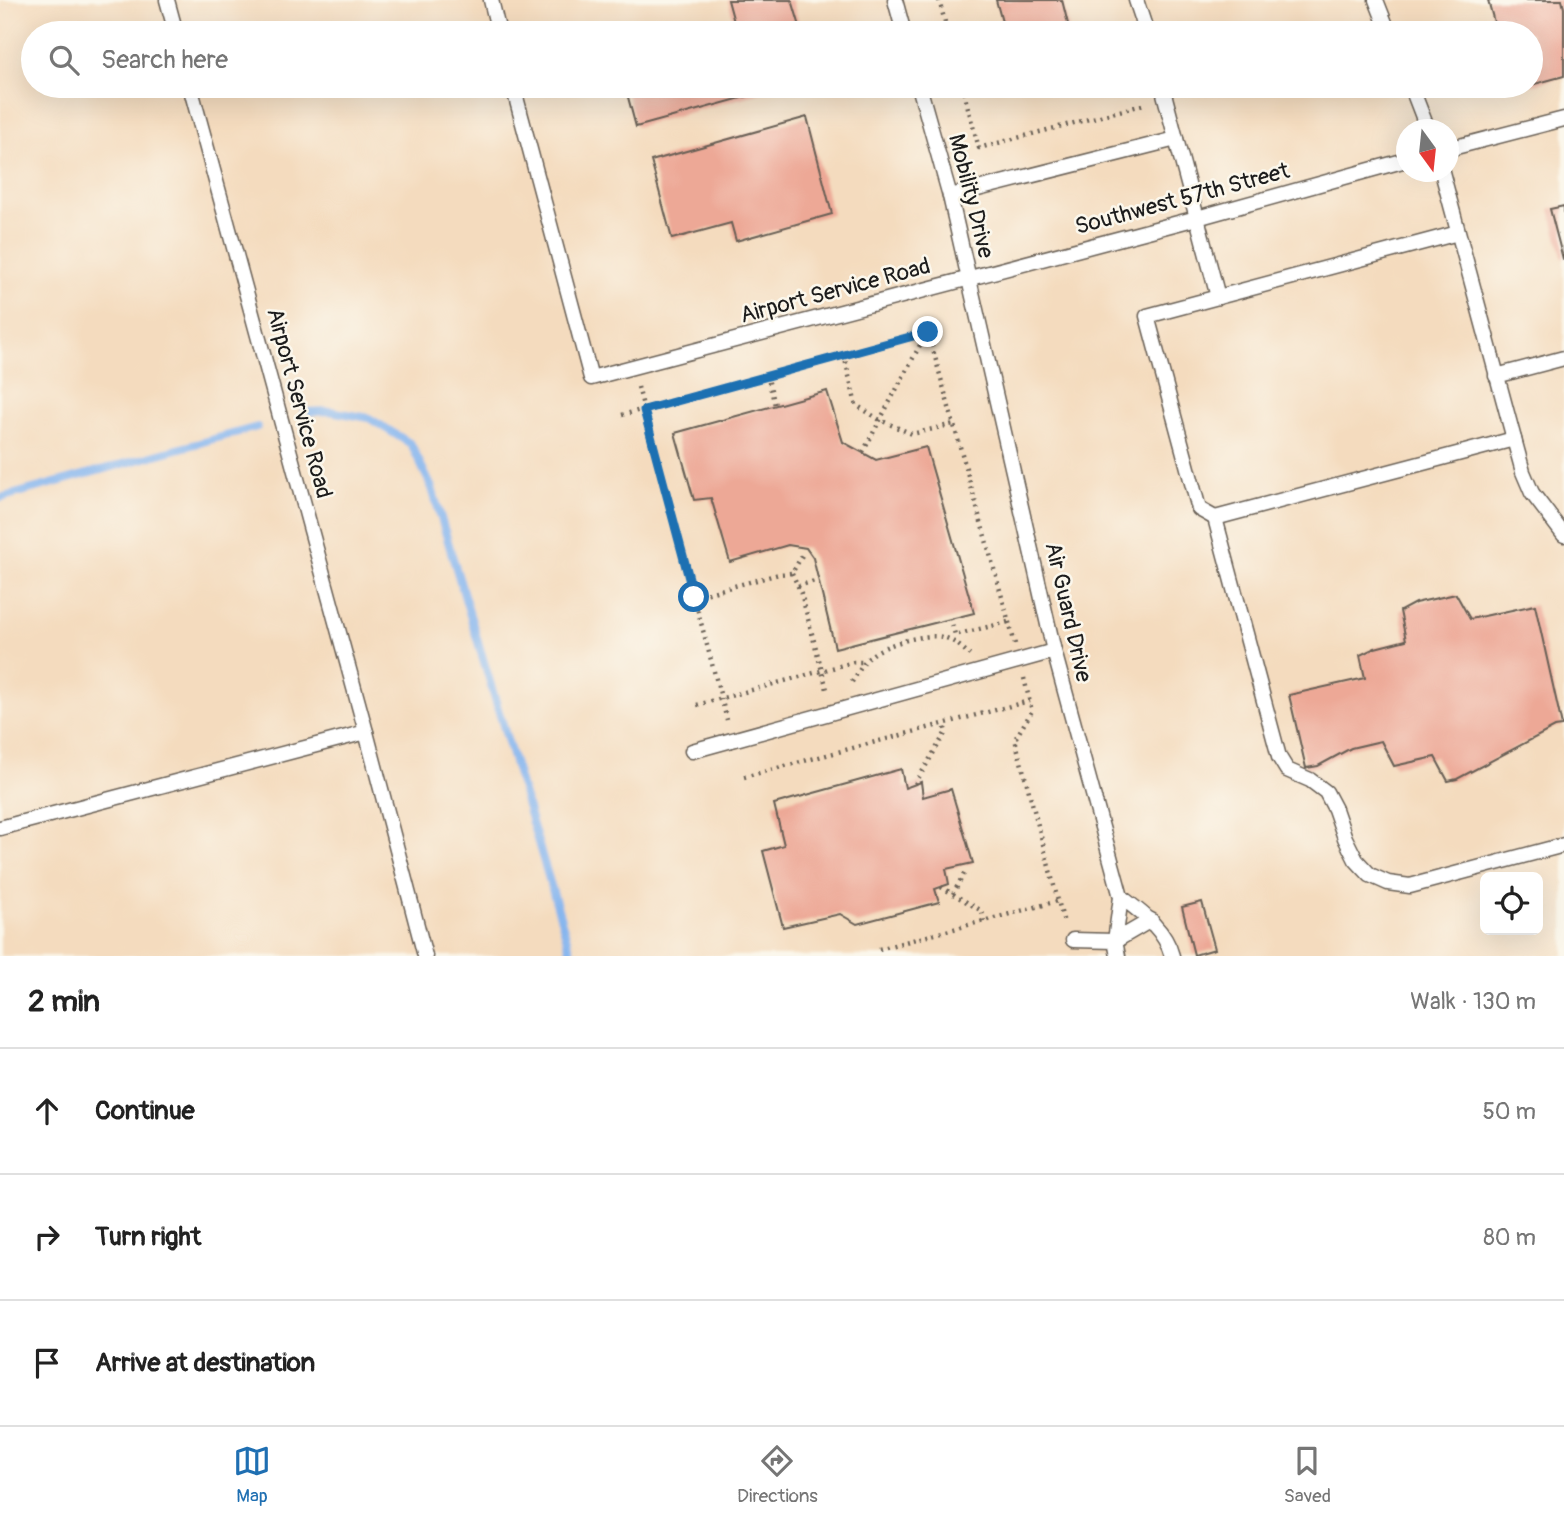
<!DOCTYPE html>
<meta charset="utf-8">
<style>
:root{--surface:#fff;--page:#f2f2f2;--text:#222;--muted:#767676;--line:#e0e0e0;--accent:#1f6fb2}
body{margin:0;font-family:Pangolin,sans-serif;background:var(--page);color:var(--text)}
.controls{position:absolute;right:21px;bottom:21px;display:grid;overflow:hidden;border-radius:10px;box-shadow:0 7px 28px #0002}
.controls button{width:63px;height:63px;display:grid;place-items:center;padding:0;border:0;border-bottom:2px solid var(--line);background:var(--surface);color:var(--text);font:35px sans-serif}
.compass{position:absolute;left:1396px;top:119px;width:63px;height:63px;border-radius:50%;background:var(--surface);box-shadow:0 7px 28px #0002;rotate:165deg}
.stop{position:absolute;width:21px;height:21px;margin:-16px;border:5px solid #1f6fb2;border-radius:50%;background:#fff}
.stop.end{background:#1f6fb2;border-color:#fff;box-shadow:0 2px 7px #0008}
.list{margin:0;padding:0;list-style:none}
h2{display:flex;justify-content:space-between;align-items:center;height:91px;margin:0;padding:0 28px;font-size:30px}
h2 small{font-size:23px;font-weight:400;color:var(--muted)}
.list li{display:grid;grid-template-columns:46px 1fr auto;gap:21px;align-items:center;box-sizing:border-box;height:126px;padding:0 28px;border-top:2px solid var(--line)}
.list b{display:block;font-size:26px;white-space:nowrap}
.list em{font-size:23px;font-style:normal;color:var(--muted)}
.icon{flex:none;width:38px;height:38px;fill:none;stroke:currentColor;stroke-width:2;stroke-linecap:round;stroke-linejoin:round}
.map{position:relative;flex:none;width:1564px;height:956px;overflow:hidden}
.search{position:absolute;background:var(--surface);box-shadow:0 7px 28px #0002;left:21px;right:21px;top:21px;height:77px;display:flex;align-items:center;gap:18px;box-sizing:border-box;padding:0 24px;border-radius:38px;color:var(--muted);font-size:26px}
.sheet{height:469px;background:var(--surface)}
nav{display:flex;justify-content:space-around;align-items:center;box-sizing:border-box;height:98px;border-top:2px solid var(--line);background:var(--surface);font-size:19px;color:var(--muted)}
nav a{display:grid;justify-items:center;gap:4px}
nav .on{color:var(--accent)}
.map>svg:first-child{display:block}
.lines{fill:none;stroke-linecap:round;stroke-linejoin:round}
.stream{stroke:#82b3ee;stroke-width:8}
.building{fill:#eda896}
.lane-casing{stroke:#685f55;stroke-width:17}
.path{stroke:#685f55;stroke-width:4.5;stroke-dasharray:2 5;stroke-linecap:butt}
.lane{stroke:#fff;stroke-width:14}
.route{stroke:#1f6fb2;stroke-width:9}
.labels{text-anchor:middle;stroke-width:5;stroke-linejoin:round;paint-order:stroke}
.street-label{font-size:23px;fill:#1c1c1c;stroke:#fbf7ec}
</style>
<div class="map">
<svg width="1564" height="956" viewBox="0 0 1564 956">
<rect width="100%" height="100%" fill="#fbf7ec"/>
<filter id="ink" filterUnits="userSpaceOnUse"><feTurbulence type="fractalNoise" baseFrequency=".0143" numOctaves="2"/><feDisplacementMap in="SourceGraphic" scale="14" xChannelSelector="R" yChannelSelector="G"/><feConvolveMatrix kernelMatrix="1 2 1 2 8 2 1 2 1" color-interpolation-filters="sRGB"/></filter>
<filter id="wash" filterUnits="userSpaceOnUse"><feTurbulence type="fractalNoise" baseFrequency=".00686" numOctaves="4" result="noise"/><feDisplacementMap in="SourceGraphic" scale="28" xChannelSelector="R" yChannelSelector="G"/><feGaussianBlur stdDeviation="1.57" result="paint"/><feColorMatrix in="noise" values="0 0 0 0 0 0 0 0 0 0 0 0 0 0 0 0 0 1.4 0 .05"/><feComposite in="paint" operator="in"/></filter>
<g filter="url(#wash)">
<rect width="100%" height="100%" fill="#f4dbbe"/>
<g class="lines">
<g class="stream">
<polyline points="304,412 330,411 369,418 411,444 432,488 572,956"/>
<polyline points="0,498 257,427"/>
</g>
</g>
<g id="blocks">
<g class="building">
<polygon points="728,0 792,0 802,33 737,33"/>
<polygon points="996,0 1062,0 1069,28 1050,33 1005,33"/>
<polygon points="1488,0 1562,0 1564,8 1564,76 1531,85 1531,33 1497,33"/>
<polygon points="625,86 781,86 781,87 636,127"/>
<polygon points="807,117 832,214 736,241 731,223 672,239 651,161"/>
<polygon points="1564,206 1564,259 1563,259 1550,209"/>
<polygon points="827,391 843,442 876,460 926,447 974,613 835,648 813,558 806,548 788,545 730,562 711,498 694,500 675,433"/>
<polygon points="1456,594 1470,619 1535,605 1562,726 1555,727 1457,779 1448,781 1435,757 1394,766 1381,741 1351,748 1318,766 1306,768 1289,695 1365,678 1360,655 1375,648 1406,640 1400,611 1415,603"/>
<polygon points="901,769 905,788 921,782 923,797 951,789 973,863 946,869 949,884 935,889 939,902 857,924 840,914 783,927 763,851 784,845 774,804"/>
<polygon points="1202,902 1215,949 1194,955 1182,907"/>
</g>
</g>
</g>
<g filter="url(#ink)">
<use href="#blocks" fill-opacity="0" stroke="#685f55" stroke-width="2"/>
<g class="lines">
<g class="lane-casing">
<g id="lane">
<polyline points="167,0 176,33"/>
<polyline points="491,0 499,33"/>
<polyline points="895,0 904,33"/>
<polyline points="1136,0 1147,33"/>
<polyline points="1376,0 1389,33"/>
<polyline points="190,86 366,732"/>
<polyline points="513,86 591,378 1197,218 1406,160"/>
<polyline points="919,86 950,196 1054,651 1121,897 1115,941 1118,956"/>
<polyline points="1162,86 1218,297"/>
<polyline points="1411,86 1428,130"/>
<polyline points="1448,149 1564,119"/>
<polyline points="1442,172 1514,439 1215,518 1199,509 1147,316 1458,233"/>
<polyline points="950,196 1176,139"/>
<polyline points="1496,376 1564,358"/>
<polyline points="1514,439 1523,472 1532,493 1564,535"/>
<polyline points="1215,518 1279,757 1287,770 1310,780 1326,792 1335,809 1345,838 1356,860 1370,875 1388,883 1410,886 1564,845"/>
<polyline points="692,751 1054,651"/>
<polyline points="0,828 366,732 425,956"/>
<path d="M1121 897C1142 913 1165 929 1172 956"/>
<polyline points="1073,940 1115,941 1151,920"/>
</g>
</g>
<g class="path">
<polyline points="939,0 948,33"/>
<polyline points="962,86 979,148 1146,104"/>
<polyline points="928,332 1015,644"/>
<polyline points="844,355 856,405 880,420 912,434 954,424"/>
<polyline points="767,375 775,405"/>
<polyline points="638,387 727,720"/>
<polyline points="622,415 928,332"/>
<polyline points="863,452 927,332"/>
<polyline points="792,573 801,593 828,693"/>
<polyline points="798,586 818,580"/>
<polyline points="694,597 779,574 792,573 804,552"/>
<polyline points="951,618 955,635 1008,622"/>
<polyline points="1024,678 1032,711 1015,739 1064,923"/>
<path d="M852 682C858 673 863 662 872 655 885 644 925 633 942 637 953 639 962 648 970 655"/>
<polyline points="697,705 854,662 865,662"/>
<polyline points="744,777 1029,701"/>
<polyline points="915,784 946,732 944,724"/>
<polyline points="941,887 982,911 984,921"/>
<polyline points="953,894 966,870"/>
<polyline points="879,949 1058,901"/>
</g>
<use href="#lane" class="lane"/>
</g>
</g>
<g class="lines" filter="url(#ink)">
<polyline class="route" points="694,597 644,410 928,332"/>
</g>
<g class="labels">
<g class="street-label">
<text transform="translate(972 196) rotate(76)" y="8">Mobility Drive</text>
<text transform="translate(1182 198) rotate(-15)" y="8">Southwest 57th Street</text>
<text transform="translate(835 290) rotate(-15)" y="8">Airport Service Road</text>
<text transform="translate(300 403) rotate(75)" y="8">Airport Service Road</text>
<text transform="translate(1069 612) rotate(77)" y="8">Air Guard Drive</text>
</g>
</g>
</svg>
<div class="controls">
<button><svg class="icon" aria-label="locate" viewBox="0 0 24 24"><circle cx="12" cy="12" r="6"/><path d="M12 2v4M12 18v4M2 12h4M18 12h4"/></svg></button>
</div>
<svg class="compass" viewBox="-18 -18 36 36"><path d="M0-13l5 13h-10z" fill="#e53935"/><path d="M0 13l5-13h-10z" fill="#767676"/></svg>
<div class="stop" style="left:694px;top:597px"></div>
<div class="stop end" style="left:928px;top:332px"></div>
<div class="search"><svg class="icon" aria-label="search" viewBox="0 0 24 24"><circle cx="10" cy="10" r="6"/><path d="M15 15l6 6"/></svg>Search here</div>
</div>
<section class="sheet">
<h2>2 min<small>Walk · 130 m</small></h2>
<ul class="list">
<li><svg class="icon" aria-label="ahead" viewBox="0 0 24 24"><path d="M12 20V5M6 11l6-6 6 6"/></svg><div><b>Continue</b></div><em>50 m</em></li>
<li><svg class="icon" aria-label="right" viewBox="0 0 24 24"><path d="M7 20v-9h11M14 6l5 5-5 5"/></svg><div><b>Turn right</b></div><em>80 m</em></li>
<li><svg class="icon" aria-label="arrive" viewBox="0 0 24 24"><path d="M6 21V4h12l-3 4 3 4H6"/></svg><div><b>Arrive at destination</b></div></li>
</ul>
</section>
<nav>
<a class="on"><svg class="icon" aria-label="map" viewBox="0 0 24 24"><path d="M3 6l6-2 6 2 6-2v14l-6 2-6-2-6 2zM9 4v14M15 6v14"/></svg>Map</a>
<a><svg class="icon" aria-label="directions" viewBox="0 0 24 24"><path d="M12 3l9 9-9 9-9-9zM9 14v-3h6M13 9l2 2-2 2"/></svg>Directions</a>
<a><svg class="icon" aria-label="saved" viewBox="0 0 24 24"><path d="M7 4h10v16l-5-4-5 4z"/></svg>Saved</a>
</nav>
